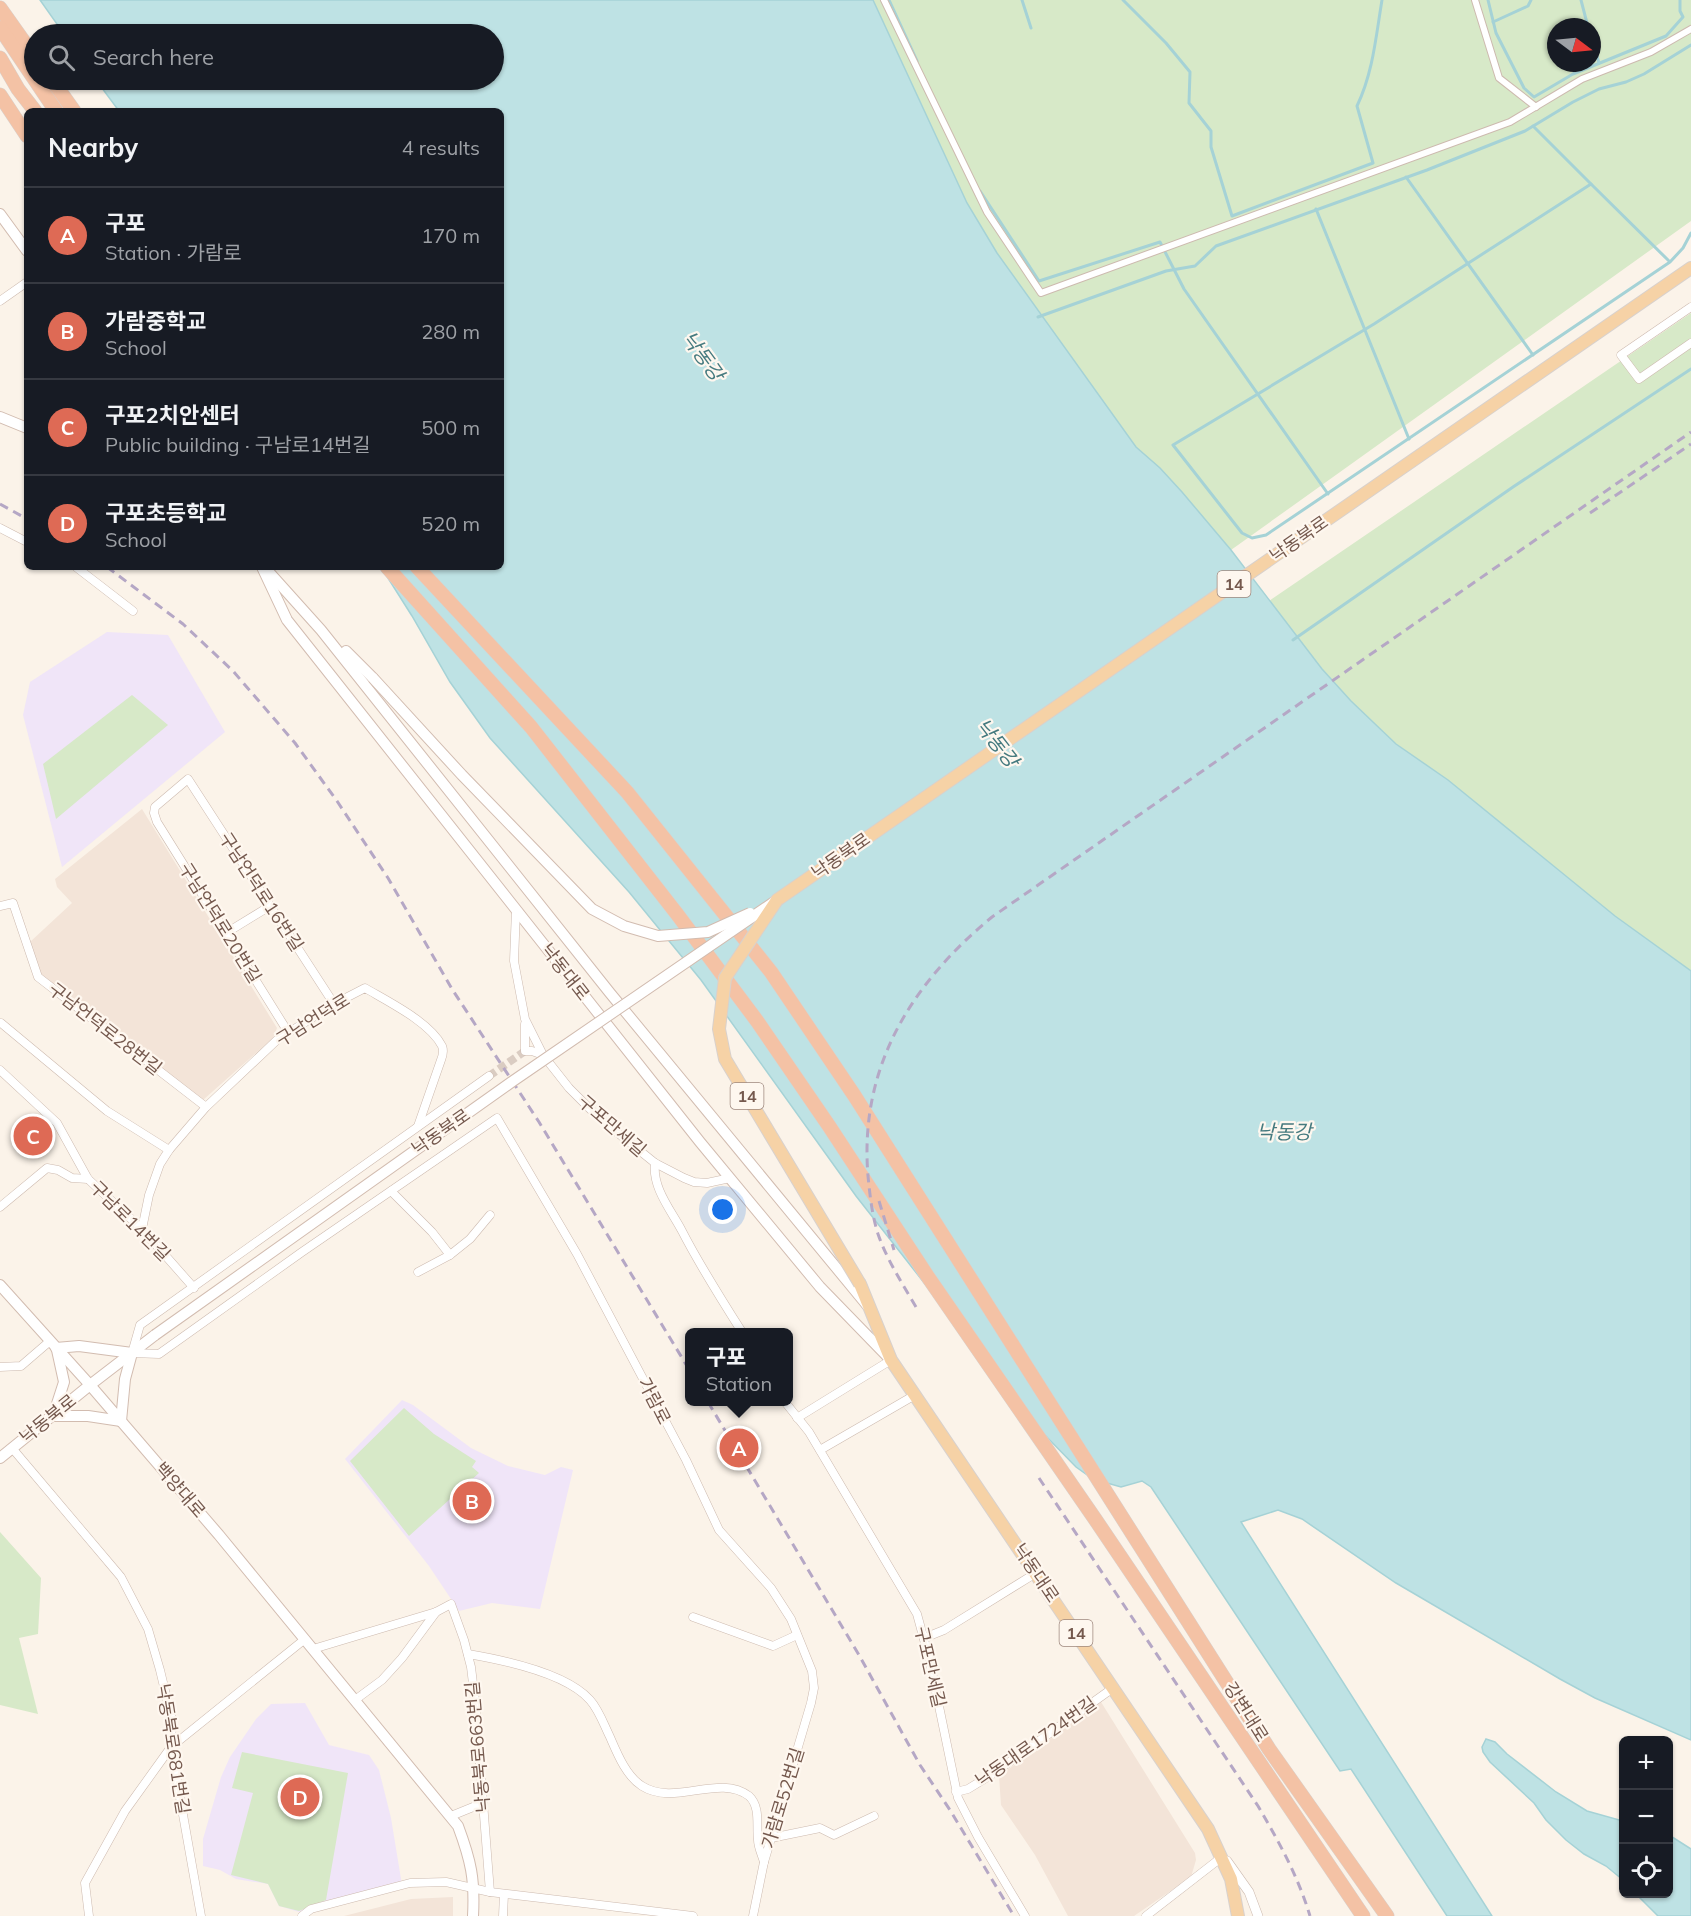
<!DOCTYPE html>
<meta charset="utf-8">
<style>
:root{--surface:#171b24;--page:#242831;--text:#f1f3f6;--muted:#9ea1a6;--line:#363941;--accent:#de6a55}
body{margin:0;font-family:Mulish,"Noto Sans KR",sans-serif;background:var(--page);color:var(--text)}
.controls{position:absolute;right:18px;bottom:18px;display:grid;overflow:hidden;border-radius:9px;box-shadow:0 2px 4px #0004}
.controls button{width:54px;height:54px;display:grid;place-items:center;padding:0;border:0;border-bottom:2px solid var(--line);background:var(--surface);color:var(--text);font:30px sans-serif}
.compass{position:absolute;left:1547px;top:18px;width:54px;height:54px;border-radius:50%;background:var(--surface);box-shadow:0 2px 4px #0004;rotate:106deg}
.you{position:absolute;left:723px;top:1210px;width:21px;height:21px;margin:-15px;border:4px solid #fff;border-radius:50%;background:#1a73e8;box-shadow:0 0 0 9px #1a73e833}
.badge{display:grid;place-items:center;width:39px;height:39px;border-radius:50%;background:var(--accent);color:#fff;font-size:20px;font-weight:700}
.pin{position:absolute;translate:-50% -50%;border:3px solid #fff;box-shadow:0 2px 6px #0006}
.popup{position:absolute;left:685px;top:1328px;width:108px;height:78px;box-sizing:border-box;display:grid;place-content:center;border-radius:9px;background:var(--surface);filter:drop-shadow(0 2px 4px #0005);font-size:20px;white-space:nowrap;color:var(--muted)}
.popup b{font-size:22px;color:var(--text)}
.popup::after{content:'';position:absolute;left:50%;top:100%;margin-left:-12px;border:12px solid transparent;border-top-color:var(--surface)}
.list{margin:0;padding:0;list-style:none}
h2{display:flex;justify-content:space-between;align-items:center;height:78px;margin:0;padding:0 24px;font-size:26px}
h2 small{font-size:20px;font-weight:400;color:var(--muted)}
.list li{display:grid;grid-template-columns:39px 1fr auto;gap:18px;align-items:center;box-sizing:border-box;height:96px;padding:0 24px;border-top:2px solid var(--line)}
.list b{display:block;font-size:22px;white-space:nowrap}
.list p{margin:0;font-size:20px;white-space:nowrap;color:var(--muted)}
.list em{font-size:20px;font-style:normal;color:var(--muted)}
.icon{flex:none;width:33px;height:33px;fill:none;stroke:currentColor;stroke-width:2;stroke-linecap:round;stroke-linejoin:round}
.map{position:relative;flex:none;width:1691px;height:1916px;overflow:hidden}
.search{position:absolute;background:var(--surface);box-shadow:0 2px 4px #0004;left:24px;top:24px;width:480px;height:66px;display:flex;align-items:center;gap:15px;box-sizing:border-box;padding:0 21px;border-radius:33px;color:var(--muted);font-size:22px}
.panel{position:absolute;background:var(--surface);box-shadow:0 2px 4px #0004;left:24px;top:108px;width:480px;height:462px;border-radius:9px}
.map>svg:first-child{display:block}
.residential{fill:#f3e4d8}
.education{fill:#f0e5f8}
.green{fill:#d7e9c8;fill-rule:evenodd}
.water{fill:#bee2e4;stroke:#a5d2d6;stroke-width:1.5}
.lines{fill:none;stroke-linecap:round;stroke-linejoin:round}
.stream{stroke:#a5d2d6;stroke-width:3}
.minor-tunnel{stroke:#daccc2;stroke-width:8;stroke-dasharray:8 4;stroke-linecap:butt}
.pedestrian-casing{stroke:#cdbaaf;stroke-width:8}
.minor-casing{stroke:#cdbaaf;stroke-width:9}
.tertiary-casing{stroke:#cdbaaf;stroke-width:10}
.secondary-casing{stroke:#d2bcb0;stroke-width:12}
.primary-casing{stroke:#d8d1cd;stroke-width:14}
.trunk-casing{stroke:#d8d1cd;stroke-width:15}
.pedestrian{stroke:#fff;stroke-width:6}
.minor{stroke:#fff;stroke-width:8}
.tertiary{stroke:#fff;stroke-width:9}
.secondary{stroke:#fff;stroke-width:10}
.primary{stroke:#f6d2a6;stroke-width:12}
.trunk{stroke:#f4c2a5;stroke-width:14}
.rail{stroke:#b5a7c5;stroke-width:3;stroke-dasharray:9 6;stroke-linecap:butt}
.secondary-bridge-casing{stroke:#d2bcb0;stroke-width:12;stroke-linecap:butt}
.primary-bridge-casing{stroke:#d8d1cd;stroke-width:14;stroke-linecap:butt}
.secondary-bridge{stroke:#fff;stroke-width:10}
.primary-bridge{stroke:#f6d2a6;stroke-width:12}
.labels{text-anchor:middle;stroke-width:4.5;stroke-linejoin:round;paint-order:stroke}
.shield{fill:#fef7ef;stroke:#9e887e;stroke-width:1.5}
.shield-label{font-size:16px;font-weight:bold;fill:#75594e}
.street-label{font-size:18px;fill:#75594e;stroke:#fef7ef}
.water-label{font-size:20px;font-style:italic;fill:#457a7f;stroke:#fef7ef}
</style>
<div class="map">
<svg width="1691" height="1916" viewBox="0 0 1691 1916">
<rect width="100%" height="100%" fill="#fbf3e9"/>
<g class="residential">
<polygon points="142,809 277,1028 273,1038 203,1100 42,976 30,942 72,903 57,887 55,879"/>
<polygon points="1101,1702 1195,1853 1196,1860 1191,1877 1134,1916 1068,1916 1035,1855 1001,1805 999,1776"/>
<polygon points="453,1897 453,1916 344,1916 411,1899"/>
</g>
<g class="education">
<polygon points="107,632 168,635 225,732 62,867 23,715 30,682"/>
<polygon points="402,1400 413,1405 471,1448 508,1466 545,1475 561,1467 573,1470 540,1609 492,1603 459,1611 429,1566 345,1459"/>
<polygon points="305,1703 329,1745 369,1755 379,1770 391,1818 402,1885 299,1912 279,1906 268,1884 236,1879 220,1870 203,1866 203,1839 221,1777 230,1757 256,1719 271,1704"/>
</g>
<g class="green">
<path d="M873 0H1691V221L1231 550C1201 514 1171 478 1136 447L997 253 967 203ZM1556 27H1592V63H1556Z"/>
<polygon points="1691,313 1691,971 1615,916 1448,780 1396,744 1351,701 1322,669 1269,601"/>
<polygon points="132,695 168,725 56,819 43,764"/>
<polygon points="404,1408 434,1434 476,1461 472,1467 479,1473 409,1536 350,1461"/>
<polygon points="0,1532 41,1578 38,1634 19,1638 38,1714 0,1705"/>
<polygon points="242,1752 348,1773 326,1900 299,1911 279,1906 268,1884 231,1875 253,1793 232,1788"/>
</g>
<g class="water">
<polygon points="40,0 873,0 967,203 997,253 1136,447 1160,468 1182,492 1231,550 1322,669 1351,701 1396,744 1448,780 1615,916 1691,971 1691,1740 1595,1698 1560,1679 1396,1583 1302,1519 1278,1510 1241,1522 1492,1916 1447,1916 1351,1769 1340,1771 1151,1487 1142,1481 1121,1487 1093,1479 1076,1467 1038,1428 856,1196 701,980 629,892 490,738 450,682 412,616 381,567 501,567 501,111 119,111 96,80 494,80 494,34 64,34"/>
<polygon points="1486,1739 1495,1742 1507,1754 1556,1792 1587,1811 1623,1821 1623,1880 1606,1866 1584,1854 1566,1840 1546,1820 1534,1803 1490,1762 1483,1752 1482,1747"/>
<polygon points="1669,1835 1691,1849 1691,1916 1658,1916 1636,1894 1668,1894"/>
</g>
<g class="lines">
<g class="stream">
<polyline points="889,0 917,61"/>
<polyline points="1022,0 1031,28"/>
<path d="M1123 0 1166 43 1190 72 1189 103 1211 131V147L1232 216 1373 163 1357 106C1373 73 1376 36 1382 0"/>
<polyline points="1488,0 1496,33 1524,88 1534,97 1573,74 1666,36 1683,17 1680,11 1680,0"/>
<polyline points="1581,0 1588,27"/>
<polyline points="1493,22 1528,6 1531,0"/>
<polyline points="1592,40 1599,63"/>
<polyline points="1533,126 1591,184"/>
<polyline points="1406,177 1533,355"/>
<polyline points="980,191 1039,281 1160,242 1184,289 1328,494"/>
<polyline points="1316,209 1409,439"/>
<polyline points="1670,262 1266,535 1252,538 1242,533 1173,445 1374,324 1591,184 1670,262 1683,248 1691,233"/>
<polyline points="1038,317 1166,271 1195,266 1216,246 1427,170 1525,131 1573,102 1599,89 1626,82 1644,74 1691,45"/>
<polyline points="1293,640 1513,487 1691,369"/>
</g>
<polyline class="minor-tunnel" points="489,1076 525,1051"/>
<g class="pedestrian-casing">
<g id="pedestrian">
<polyline points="884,0 987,212 1041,293 1510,122 1582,79 1651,52 1691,29"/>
<polyline points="1475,0 1499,78 1536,107"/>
</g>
</g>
<g class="minor-casing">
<g id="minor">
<polyline points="0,301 27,282"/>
<polyline points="1691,307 1621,355 1639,379 1691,343"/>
<polyline points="0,528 27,542"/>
<polyline points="76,567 133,611"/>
<polyline points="0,906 13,903 38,977 206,1107"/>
<polyline points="516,910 514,961 525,1019 543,1055 569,1088 598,1117 655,1163 684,1178 694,1182 707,1183 730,1178"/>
<polyline points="226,933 270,906"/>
<polyline points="1,1023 107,1111 169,1150"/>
<polyline points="525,1024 525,1051 532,1051 543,1055"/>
<polyline points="288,1032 157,822 154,813 155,807 188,779 334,1004"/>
<polyline points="0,1070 57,1123 88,1179 142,1229 194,1288"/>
<polyline points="489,1076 140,1325 132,1353 159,1354 302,1252 497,1118 577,1254 686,1460 719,1530 771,1588 791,1619 812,1671 814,1688 811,1703 764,1862 753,1916"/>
<path d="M655 1163C652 1188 671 1210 682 1231 700 1266 721 1299 742 1332"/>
<polyline points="391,1191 432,1232 450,1255 418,1272"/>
<polyline points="0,1207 47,1168 58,1170 72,1178 88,1179"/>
<path d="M142 1229 149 1195 160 1164 169 1150 206 1107 277 1040 334 1004 365 988C387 1001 430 1022 442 1046 444 1051 443 1055 441 1060L418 1126"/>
<polyline points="450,1255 470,1239 490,1215"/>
<polyline points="0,1367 21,1366 50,1341"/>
<polyline points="785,1402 809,1432 917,1614 929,1658 958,1798 978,1837 1025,1916"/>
<polyline points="797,1418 891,1360"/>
<polyline points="12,1448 121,1577 148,1629 160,1670 172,1720 171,1747 201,1916"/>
<polyline points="820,1450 915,1395"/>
<polyline points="693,1617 773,1646 797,1635"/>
<polyline points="924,1638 944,1630 1036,1573"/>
<polyline points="313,1649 436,1612 451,1604 464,1640 471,1667 475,1700 490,1892"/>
<path d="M468 1654C503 1660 566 1673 590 1700 599 1710 604 1725 610 1737 617 1753 626 1776 642 1786 675 1807 719 1773 749 1796 761 1807 756 1826 758 1840 758 1847 762 1855 764 1862"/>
<polyline points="355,1700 382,1680 402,1658 436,1612"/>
<polyline points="956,1792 968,1789 994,1773 1113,1688"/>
<polyline points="451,1816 483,1803"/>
<polyline points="771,1838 820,1828 834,1835 874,1816"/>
<polyline points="89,1916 85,1883 125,1811 171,1747 305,1639"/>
<polyline points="302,1916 311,1909 410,1883 446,1882 490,1892 693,1916"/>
<polyline points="503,1916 504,1894"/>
<polyline points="1146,1916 1222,1857"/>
</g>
</g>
<g class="tertiary-casing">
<polyline id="tertiary" points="1227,1861 1249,1892 1258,1916"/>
</g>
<g class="secondary-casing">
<g id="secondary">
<polyline points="0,214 27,251"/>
<polyline points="0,417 27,428"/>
<polyline points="262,567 287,620 700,1142 820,1287 889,1358"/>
<polyline points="268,571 321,630 610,993 867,1305"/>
<polyline points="346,651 373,678"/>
<path d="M0 1285 90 1385 219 1535 458 1826C471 1861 475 1879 473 1916"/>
<polyline points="56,1348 79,1346 132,1353"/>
<polyline points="54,1413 64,1382 57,1350"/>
<polyline points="53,1416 88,1416 121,1421"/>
<polyline points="121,1421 125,1379 132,1353"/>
<polyline points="0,1458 90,1385 155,1335"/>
</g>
</g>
<g class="primary-casing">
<g id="primary">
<polyline points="777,900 1691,268"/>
<polyline points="860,1284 891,1360 1208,1829 1231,1879 1238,1916"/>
</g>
</g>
<g class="trunk-casing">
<g id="trunk">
<polyline points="0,8 34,56"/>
<polyline points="0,28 56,111"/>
<polyline points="0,58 18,89 35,111"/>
<polyline points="52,80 74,111"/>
<polyline points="0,95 27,136"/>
<polyline points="387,567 531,727 677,914 757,1021 829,1126 928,1277 1095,1519 1363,1916"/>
<polyline points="417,567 627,792 771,972 854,1095 1269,1749 1387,1916"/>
</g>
</g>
<use href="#pedestrian" class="pedestrian"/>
<use href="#minor" class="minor"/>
<use href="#tertiary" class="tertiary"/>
<use href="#secondary" class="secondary"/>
<use href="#primary" class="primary"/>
<use href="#trunk" class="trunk"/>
<g class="rail">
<polyline points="0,504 27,519"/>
<polyline points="1590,513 1691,444"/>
<polyline points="107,567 183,624 233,671 295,743 337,801 388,878 452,989 539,1122 690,1371"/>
<polyline points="879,1201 894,1250"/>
<path d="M916 1307C902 1283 887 1260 878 1234 872 1215 870 1196 868 1176 859 1067 911 984 992 917L1691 432"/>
<polyline points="708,1402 859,1655 920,1765 950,1810 1014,1916"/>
<path d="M1039 1478 1258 1806C1279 1842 1298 1876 1310 1916"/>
</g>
<g class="secondary-bridge-casing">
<g id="secondary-bridge">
<polyline points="373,678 462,775 592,909 624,926 658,936 708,932 750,913"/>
<polyline points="155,1335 513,1081 774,902"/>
</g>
</g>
<g class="primary-bridge-casing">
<polyline id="primary-bridge" points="777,900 725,978 719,1029 725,1059 860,1284"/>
</g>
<use href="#secondary-bridge" class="secondary-bridge"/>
<use href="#primary-bridge" class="primary-bridge"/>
</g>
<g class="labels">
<g class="shield">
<rect x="1217.5" y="571" width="33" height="26" rx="4.5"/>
<rect x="730.5" y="1083" width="33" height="26" rx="4.5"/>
<rect x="1059.5" y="1620" width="33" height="26" rx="4.5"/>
</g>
<g class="shield-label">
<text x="1234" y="590">14</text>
<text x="747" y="1102">14</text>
<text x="1076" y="1639">14</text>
</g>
<g class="street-label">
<text transform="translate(1299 539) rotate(-35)" y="6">낙동북로</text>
<text transform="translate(841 856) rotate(-35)" y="6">낙동북로</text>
<text transform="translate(261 892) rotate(57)" y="6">구남언덕로16번길</text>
<text transform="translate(220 923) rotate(58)" y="6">구남언덕로20번길</text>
<text transform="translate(565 972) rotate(52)" y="6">낙동대로</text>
<text transform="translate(313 1020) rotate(-32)" y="6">구남언덕로</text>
<text transform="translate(105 1029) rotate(38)" y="6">구남언덕로28번길</text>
<text transform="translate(612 1126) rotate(41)" y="6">구포만세길</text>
<text transform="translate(441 1132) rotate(-35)" y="6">낙동북로</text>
<text transform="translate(130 1221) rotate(45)" y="6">구남로14번길</text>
<text transform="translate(654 1401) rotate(63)" y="6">가람로</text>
<text transform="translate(48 1419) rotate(-39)" y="6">낙동북로</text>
<text transform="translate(180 1490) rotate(49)" y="6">백양대로</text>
<text transform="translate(1036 1573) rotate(56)" y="6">낙동대로</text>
<text transform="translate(930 1667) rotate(77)" y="6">구포만세길</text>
<text transform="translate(1246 1712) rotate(58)" y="6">강변대로</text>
<text transform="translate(1036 1742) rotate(-35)" y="6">낙동대로1724번길</text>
<text transform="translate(478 1747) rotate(-95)" y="6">낙동북로663번길</text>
<text transform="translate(173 1749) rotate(81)" y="6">낙동북로681번길</text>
<text transform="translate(783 1798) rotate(-73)" y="6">가람로52번길</text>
</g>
<g class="water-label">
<text transform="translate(703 356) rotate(54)" y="7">낙동강</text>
<text transform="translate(997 743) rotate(52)" y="7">낙동강</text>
<text x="1284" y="1139">낙동강</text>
</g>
</g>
</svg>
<div class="controls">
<button>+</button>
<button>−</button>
<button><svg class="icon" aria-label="locate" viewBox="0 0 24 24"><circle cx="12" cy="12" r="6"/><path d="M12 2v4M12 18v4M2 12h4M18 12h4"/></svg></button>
</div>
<svg class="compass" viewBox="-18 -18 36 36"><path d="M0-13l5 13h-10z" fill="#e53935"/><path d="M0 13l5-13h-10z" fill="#9ea1a6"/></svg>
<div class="you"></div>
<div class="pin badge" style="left:739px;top:1448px">A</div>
<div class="popup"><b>구포</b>Station</div>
<div class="pin badge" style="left:472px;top:1501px">B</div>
<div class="pin badge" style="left:33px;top:1136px">C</div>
<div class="pin badge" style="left:300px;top:1797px">D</div>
<div class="search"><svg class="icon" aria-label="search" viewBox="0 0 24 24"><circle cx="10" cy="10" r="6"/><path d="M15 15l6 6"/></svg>Search here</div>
<section class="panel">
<h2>Nearby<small>4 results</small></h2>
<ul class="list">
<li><span class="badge">A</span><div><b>구포</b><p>Station · 가람로</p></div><em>170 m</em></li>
<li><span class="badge">B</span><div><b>가람중학교</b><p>School</p></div><em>280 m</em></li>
<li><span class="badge">C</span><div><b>구포2치안센터</b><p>Public building · 구남로14번길</p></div><em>500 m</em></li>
<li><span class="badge">D</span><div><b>구포초등학교</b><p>School</p></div><em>520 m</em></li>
</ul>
</section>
</div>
